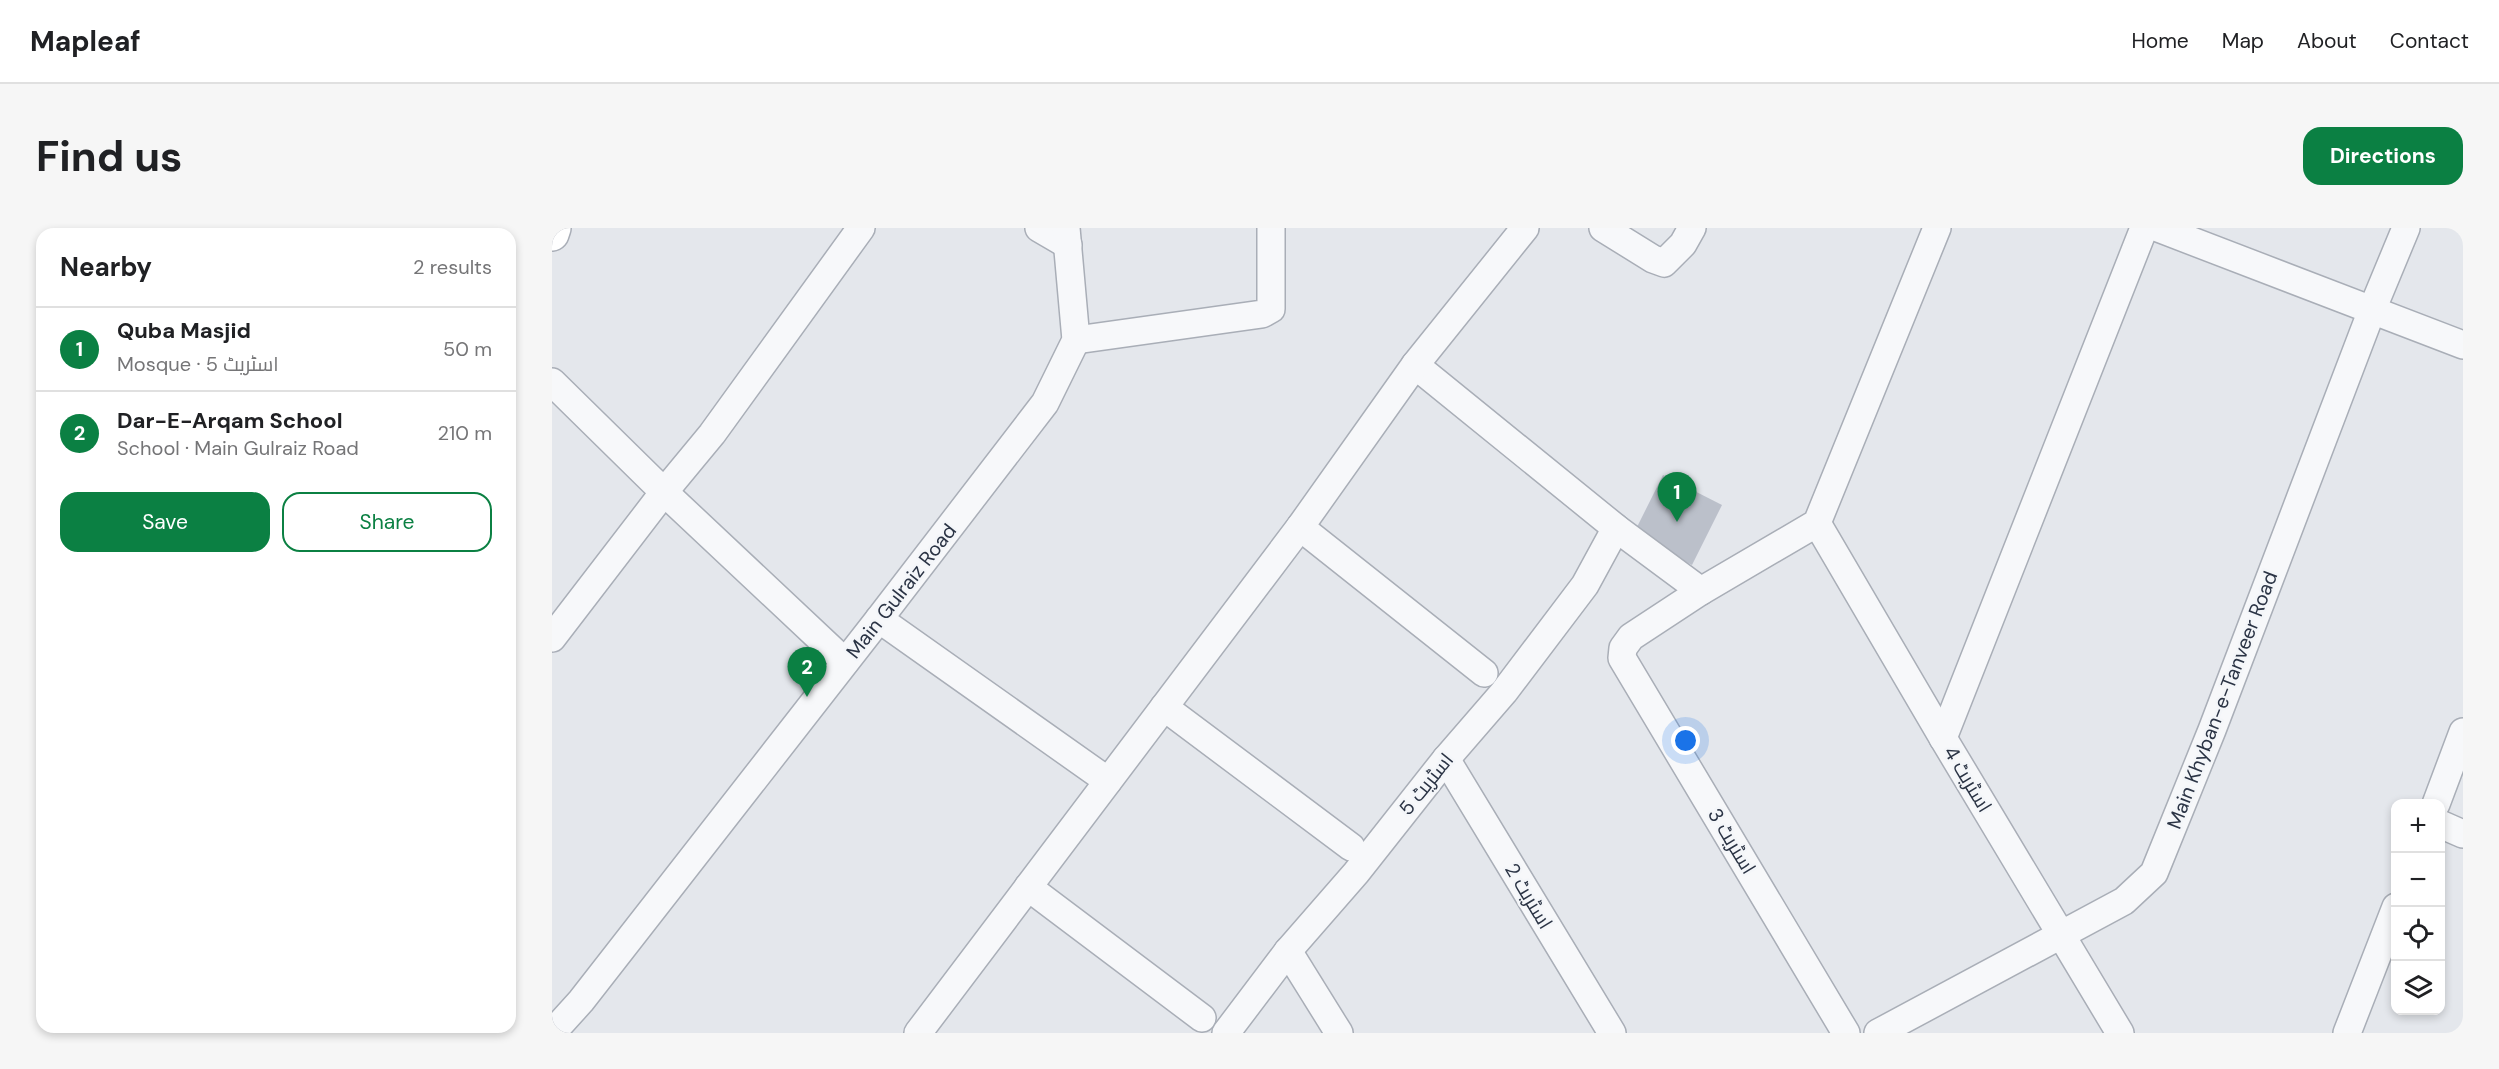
<!DOCTYPE html>
<meta charset="utf-8">
<style>
:root{--surface:#fff;--page:#f6f6f6;--text:#202124;--muted:#757577;--line:#e0e0e0;--accent:#0b8043}
body{margin:0;font-family:"DM Sans",Cairo,sans-serif;background:var(--page);color:var(--text)}
.controls{position:absolute;right:18px;bottom:18px;display:grid;overflow:hidden;border-radius:12px;box-shadow:0 3px 9px #0003}
.controls button{width:54px;height:54px;display:grid;place-items:center;padding:0;border:0;border-bottom:2px solid var(--line);background:var(--surface);color:var(--text);font:30px sans-serif}
.you{position:absolute;left:1134px;top:513px;width:21px;height:21px;margin:-15px;border:4px solid #fff;border-radius:50%;background:#1a73e8;box-shadow:0 0 0 9px #1a73e833}
.badge{display:grid;place-items:center;width:39px;height:39px;border-radius:50%;background:var(--accent);color:#fff;font-size:20px;font-weight:700}
.pin{position:absolute;translate:-50% -50px;filter:drop-shadow(0 2px 3px #0008)}
.pin::after{content:'';position:absolute;top:32px;width:21px;height:18px;background:inherit;clip-path:polygon(0 0,100% 0,50% 100%)}
.list{margin:0;padding:0;list-style:none}
h2{display:flex;justify-content:space-between;align-items:center;height:78px;margin:0;padding:0 24px;font-size:26px}
h2 small{font-size:20px;font-weight:400;color:var(--muted)}
.list li{display:grid;grid-template-columns:39px 1fr auto;gap:18px;align-items:center;box-sizing:border-box;height:84px;padding:0 24px;border-top:2px solid var(--line)}
.list b{display:block;font-size:22px;white-space:nowrap}
.list p{margin:0;font-size:20px;white-space:nowrap;color:var(--muted)}
.list em{font-size:20px;font-style:normal;color:var(--muted)}
.actions{display:flex;gap:12px;padding:18px 24px}
.actions a{flex:1;padding:14px 0;border:2px solid var(--accent);border-radius:18px;text-align:center;font-size:21px;color:var(--accent)}
.actions .main{background:var(--accent);color:#fff}
.icon{flex:none;width:33px;height:33px;fill:none;stroke:currentColor;stroke-width:2;stroke-linecap:round;stroke-linejoin:round}
.map{position:relative;flex:none;width:1911px;height:805px;overflow:hidden;border-radius:18px}
header{display:flex;align-items:center;gap:36px;box-sizing:border-box;height:84px;padding:0 30px;background:var(--surface);border-bottom:2px solid var(--line)}
header strong{font-size:28px}
nav{display:flex;gap:33px;margin-inline-start:auto;font-size:21px}
.intro{display:flex;align-items:center;justify-content:space-between;box-sizing:border-box;height:144px;padding:0 36px}
h1{margin:0;font-size:42px}
.button{padding:15px 27px;border-radius:18px;background:var(--accent);color:#fff;font-size:21px;font-weight:700}
main{display:flex;gap:36px;padding:0 36px}
aside{flex:1;background:var(--surface);border-radius:18px;box-shadow:0 3px 9px #0003}
.map>svg:first-child{display:block}
.building{fill:#bbc0ca}
.lines{fill:none;stroke-linecap:round;stroke-linejoin:round}
.street-casing{stroke:#a9aeb7;stroke-width:30}
.secondary-casing{stroke:#a9aeb7;stroke-width:36}
.street{stroke:#f7f8fa;stroke-width:27}
.secondary{stroke:#fff;stroke-width:33}
.labels{text-anchor:middle;stroke-width:5;stroke-linejoin:round;paint-order:stroke}
.street-label{font-size:20px;fill:#2b3445;stroke:#f4f6f9}
</style>
<header>
<strong>Mapleaf</strong>
<nav><a>Home</a><a>Map</a><a>About</a><a>Contact</a></nav>
</header>
<div class="intro"><h1>Find us</h1><a class="button">Directions</a></div>
<main>
<aside>
<h2>Nearby<small>2 results</small></h2>
<ul class="list">
<li><span class="badge">1</span><div><b>Quba Masjid</b><p>Mosque · اسٹریٹ 5</p></div><em>50 m</em></li>
<li><span class="badge">2</span><div><b>Dar-E-Arqam School</b><p>School · Main Gulraiz Road</p></div><em>210 m</em></li>
</ul>
<div class="actions"><a class="main">Save</a><a>Share</a></div>
</aside>
<div class="map">
<svg width="1911" height="805" viewBox="0 0 1911 805">
<rect width="100%" height="100%" fill="#e4e7ec"/>
<polygon class="building" points="1111,247 1170,277 1140,337 1081,307"/>
<g class="lines">
<g class="street-casing">
<g id="street">
<polyline points="487,0 516,17"/>
<polyline points="1051,0 1101,31 1112,35 1131,16 1140,0"/>
<polyline points="1606,0 1911,117"/>
<polyline points="524,112 710,86 719,81 719,0"/>
<polyline points="863,137 1064,300 1149,363"/>
<polyline points="0,154 112,264 293,434"/>
<polyline points="1265,295 1391,510 1568,805"/>
<polyline points="748,299 932,445"/>
<polyline points="327,391 556,553"/>
<polyline points="0,410 112,264 160,206 309,0"/>
<polyline points="612,479 799,619"/>
<polyline points="1391,510 1592,0"/>
<polyline points="894,531 1060,805"/>
<polyline points="1884,576 1911,504"/>
<polyline points="1888,596 1911,606"/>
<polyline points="476,659 650,790"/>
<polyline points="736,723 787,805"/>
<polyline points="0,805 29,773 327,391 493,175 524,112 514,0"/>
<polyline points="366,805 748,299 863,137 973,0"/>
<polyline points="674,805 736,723 804,645 894,531 952,464 1033,357 1064,300"/>
<polyline points="1294,805 1070,430 1071,420 1079,409 1149,363 1265,295 1385,0"/>
<polyline points="1326,805 1572,673 1602,645 1660,502 1820,82 1854,0"/>
<polyline points="1795,805 1844,679"/>
</g>
</g>
<g class="secondary-casing">
<polyline id="secondary" points="0,6 2,0"/>
</g>
<use href="#street" class="street"/>
<use href="#secondary" class="secondary"/>
</g>
<g class="labels">
<g class="street-label">
<text transform="translate(349 363) rotate(-52)" y="7">Main Gulraiz Road</text>
<text transform="translate(1670 472) rotate(-69)" y="7">Main Khyban-e-Tanveer Road</text>
<text transform="translate(1416 551) rotate(59)" y="7">اسٹریٹ 4</text>
<text transform="translate(874 556) rotate(-51)" y="7">اسٹریٹ 5</text>
<text transform="translate(1180 613) rotate(59)" y="7">اسٹریٹ 3</text>
<text transform="translate(977 668) rotate(59)" y="7">اسٹریٹ 2</text>
</g>
</g>
</svg>
<div class="controls">
<button>+</button>
<button>−</button>
<button><svg class="icon" aria-label="locate" viewBox="0 0 24 24"><circle cx="12" cy="12" r="6"/><path d="M12 2v4M12 18v4M2 12h4M18 12h4"/></svg></button>
<button><svg class="icon" aria-label="layers" viewBox="0 0 24 24"><path d="M12 4l9 5-9 5-9-5zM3 14l9 5 9-5"/></svg></button>
</div>
<div class="you"></div>
<div class="pin badge" style="left:1125px;top:294px">1</div>
<div class="pin badge" style="left:255px;top:469px">2</div>
</div>
</main>
